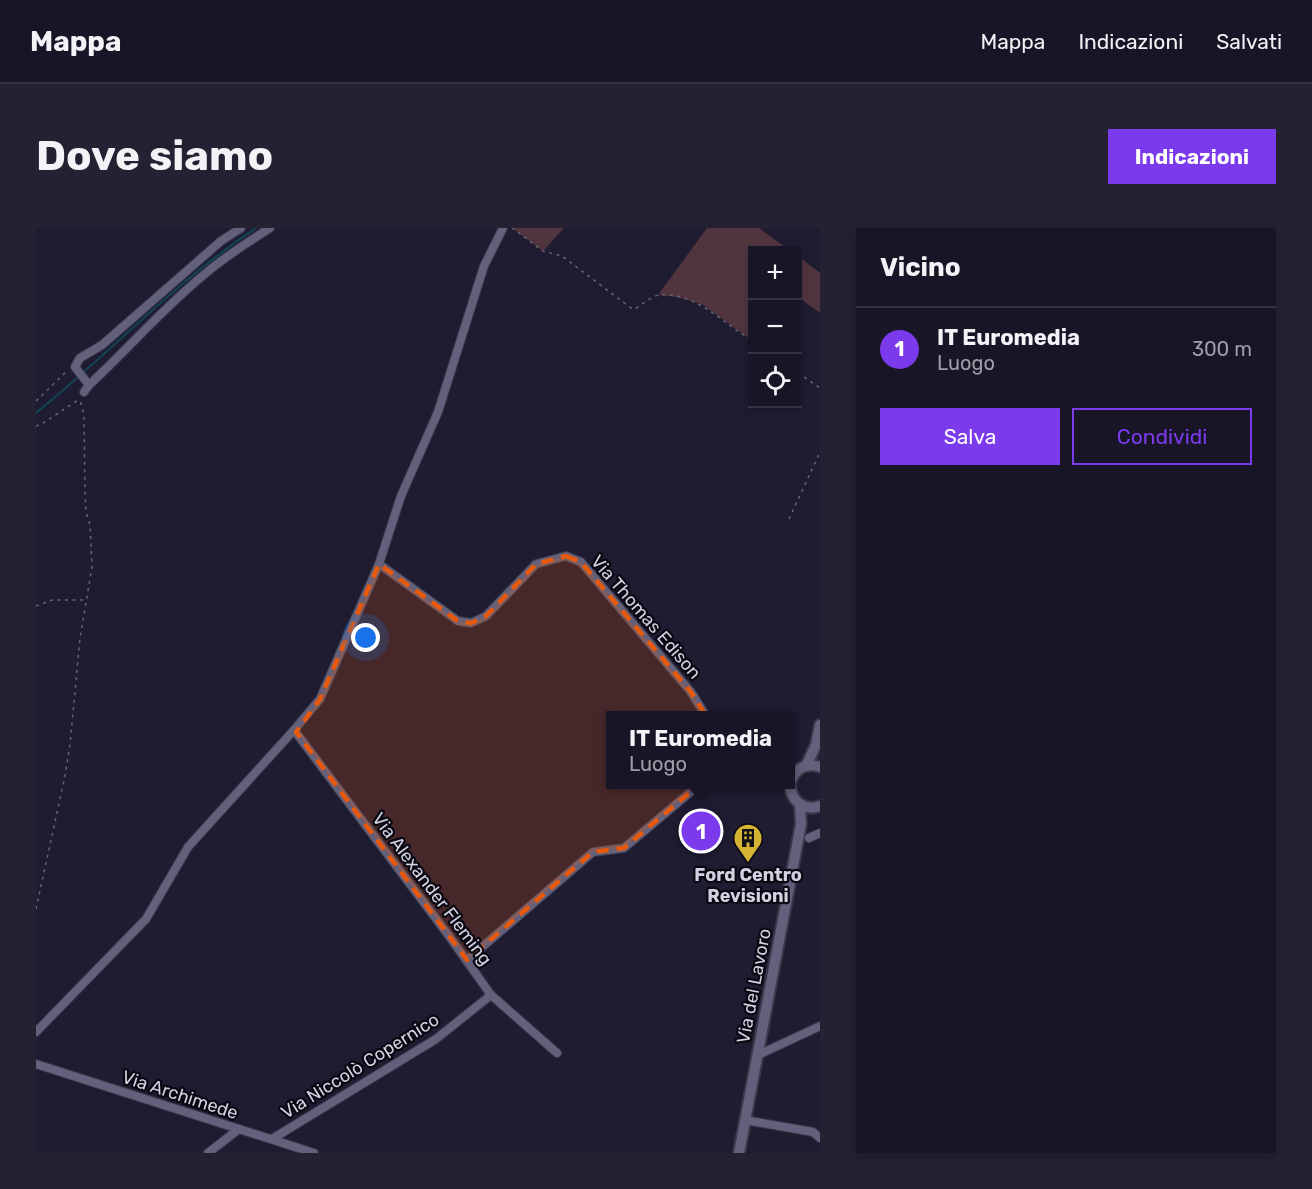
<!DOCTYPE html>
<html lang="it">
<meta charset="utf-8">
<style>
:root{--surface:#171526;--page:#242232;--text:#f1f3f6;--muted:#9e9fa7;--line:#363443;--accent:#7c3aed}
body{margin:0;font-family:Rubik,sans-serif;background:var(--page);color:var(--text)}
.controls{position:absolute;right:18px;top:18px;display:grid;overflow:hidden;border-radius:0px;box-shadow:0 3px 9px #0003}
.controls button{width:54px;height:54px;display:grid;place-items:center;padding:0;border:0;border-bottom:2px solid var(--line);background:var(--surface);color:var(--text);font:30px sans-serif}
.you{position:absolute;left:330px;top:410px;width:21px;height:21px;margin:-15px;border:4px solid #fff;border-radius:50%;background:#1a73e8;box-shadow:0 0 0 9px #1a73e833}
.badge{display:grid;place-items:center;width:39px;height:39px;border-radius:50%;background:var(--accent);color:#fff;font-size:20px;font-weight:700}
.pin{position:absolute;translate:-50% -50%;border:3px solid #fff;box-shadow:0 2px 6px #0006}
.popup{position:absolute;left:570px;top:483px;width:189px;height:78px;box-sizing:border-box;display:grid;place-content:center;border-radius:0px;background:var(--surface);filter:drop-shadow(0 2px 4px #0005);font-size:20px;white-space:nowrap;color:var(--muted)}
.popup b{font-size:22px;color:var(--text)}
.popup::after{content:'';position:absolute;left:50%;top:100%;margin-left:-12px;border:12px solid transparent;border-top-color:var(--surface)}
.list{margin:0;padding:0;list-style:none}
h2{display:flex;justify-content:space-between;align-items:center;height:78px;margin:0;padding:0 24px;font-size:26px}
h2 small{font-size:20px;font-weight:400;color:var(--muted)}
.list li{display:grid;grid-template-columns:39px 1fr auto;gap:18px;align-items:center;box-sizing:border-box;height:84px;padding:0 24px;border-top:2px solid var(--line)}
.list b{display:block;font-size:22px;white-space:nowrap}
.list p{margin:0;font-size:20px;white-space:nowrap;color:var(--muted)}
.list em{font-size:20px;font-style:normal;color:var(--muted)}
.actions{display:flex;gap:12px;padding:18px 24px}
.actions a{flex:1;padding:14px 0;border:2px solid var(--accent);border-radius:0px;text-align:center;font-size:21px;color:var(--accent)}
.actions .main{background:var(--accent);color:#fff}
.icon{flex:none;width:33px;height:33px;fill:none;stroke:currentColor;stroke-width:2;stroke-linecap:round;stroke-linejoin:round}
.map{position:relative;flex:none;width:784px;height:925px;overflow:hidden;border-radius:0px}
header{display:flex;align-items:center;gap:36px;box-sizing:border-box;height:84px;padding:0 30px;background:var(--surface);border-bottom:2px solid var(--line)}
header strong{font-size:28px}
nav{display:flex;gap:33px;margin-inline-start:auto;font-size:21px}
.intro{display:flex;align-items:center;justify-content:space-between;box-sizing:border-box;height:144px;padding:0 36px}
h1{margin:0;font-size:42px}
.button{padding:15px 27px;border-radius:0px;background:var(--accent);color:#fff;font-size:21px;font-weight:700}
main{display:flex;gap:36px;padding:0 36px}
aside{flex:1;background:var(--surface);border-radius:0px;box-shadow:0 3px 9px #0003}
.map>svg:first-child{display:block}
.green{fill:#50353f}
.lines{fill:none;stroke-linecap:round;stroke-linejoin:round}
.stream{stroke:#114555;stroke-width:2}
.minor-casing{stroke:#393749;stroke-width:10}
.secondary-casing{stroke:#393749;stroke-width:14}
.path{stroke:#666477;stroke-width:1.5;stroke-dasharray:3 4.5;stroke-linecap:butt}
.minor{stroke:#63607b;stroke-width:8}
.secondary{stroke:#63607b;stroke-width:10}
.marked{fill:#e8590c;fill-opacity:0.2;stroke:#e8590c;stroke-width:4.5;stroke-dasharray:12 8;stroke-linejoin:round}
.labels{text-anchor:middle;stroke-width:4.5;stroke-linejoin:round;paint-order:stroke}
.street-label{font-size:18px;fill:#d1d1e0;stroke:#090812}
.poi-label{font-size:18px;font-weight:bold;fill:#d1d1e0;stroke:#090812}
</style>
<header>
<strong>Mappa</strong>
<nav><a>Mappa</a><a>Indicazioni</a><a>Salvati</a></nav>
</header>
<div class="intro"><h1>Dove siamo</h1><a class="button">Indicazioni</a></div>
<main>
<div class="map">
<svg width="784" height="925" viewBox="0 0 784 925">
<rect width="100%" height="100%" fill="#1f1c32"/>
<g class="green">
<polygon points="476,0 528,0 507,23"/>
<polygon points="671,0 723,0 753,22 716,22 716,107 714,111 667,77 642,69 622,67"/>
<polygon points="762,28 784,45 784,85 762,69"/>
</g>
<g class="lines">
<path class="stream" d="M0 185C74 125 140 53 220 0"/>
<g class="minor-casing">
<g id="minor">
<polyline points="53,157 39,139 44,130 66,117 185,13 205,0"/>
<path d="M48 164 53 157C93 120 128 79 170 45 190 28 212 14 234 0"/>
<polyline points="343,336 422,393 435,395 450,388 500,336 530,328 545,334 655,464 670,488"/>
<polyline points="258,502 413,708 455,767 521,825"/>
<polyline points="773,610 784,605"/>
<polyline points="431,732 557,624 588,620 664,556"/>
<polyline points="0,804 110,691 152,619 258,502 284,471 343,336 365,268 402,184 448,38 467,0"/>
<polyline points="722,827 784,798"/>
<polyline points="0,836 278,925"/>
<polyline points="709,892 777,904 784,910"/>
<polyline points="236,911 400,811 455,767"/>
<polyline points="172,925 203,901"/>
</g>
</g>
<g class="secondary-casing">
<g id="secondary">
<polyline points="770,538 780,517 784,497"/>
<path d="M755 553C759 540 772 534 784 539"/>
<path d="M754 556C755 573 768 584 784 578"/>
<polyline points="703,925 765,596 764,577"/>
</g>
</g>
<g class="path">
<path d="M476 0 507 23 526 28 595 80 599 81C605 77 616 68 623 67 661 64 687 96 716 112"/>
<polyline points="762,145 784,160"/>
<polyline points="0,173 31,143"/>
<polyline points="0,198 6,196 42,172"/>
<polyline points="753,291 784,224"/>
<polyline points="0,378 16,372 49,372"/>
<polyline points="0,681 29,548 34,516 44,410 56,339 54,297 50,284 49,266 48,187 44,172"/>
</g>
<use href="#minor" class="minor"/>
<use href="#secondary" class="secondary"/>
</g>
<path class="marked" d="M530 328 545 334 655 464 696 529 588 620 557 624 431 732 260 504 284 471 343 336 422 393 435 395 450 388 500 336Z"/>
<defs>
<g id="building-pin" transform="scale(1.5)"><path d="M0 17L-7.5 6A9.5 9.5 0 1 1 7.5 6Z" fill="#d6b534" stroke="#090812"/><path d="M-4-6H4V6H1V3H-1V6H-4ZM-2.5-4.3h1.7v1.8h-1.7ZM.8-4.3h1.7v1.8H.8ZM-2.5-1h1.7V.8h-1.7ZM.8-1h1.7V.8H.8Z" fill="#111"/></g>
</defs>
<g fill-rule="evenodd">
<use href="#building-pin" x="712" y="610"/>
</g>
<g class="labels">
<g class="street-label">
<text transform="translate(610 389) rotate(49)" y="6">Via Thomas Edison</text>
<text transform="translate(396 661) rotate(53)" y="6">Via Alexander Fleming</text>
<text transform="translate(718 758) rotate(-79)" y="6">Via del Lavoro</text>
<text transform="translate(324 838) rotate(-32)" y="6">Via Niccolò Copernico</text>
<text transform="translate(144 867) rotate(18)" y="6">Via Archimede</text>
</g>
<g class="poi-label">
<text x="712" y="653">Ford Centro<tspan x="712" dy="21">Revisioni</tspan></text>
</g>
</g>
</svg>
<div class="controls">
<button>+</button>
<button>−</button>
<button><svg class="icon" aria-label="locate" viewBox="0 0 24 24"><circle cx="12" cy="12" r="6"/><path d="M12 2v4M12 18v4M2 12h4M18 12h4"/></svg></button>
</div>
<div class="you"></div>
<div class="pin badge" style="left:665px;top:603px">1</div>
<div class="popup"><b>IT Euromedia</b>Luogo</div>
</div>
<aside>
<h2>Vicino<small></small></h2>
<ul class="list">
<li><span class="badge">1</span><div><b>IT Euromedia</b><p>Luogo</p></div><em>300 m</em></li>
</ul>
<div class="actions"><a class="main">Salva</a><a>Condividi</a></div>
</aside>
</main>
